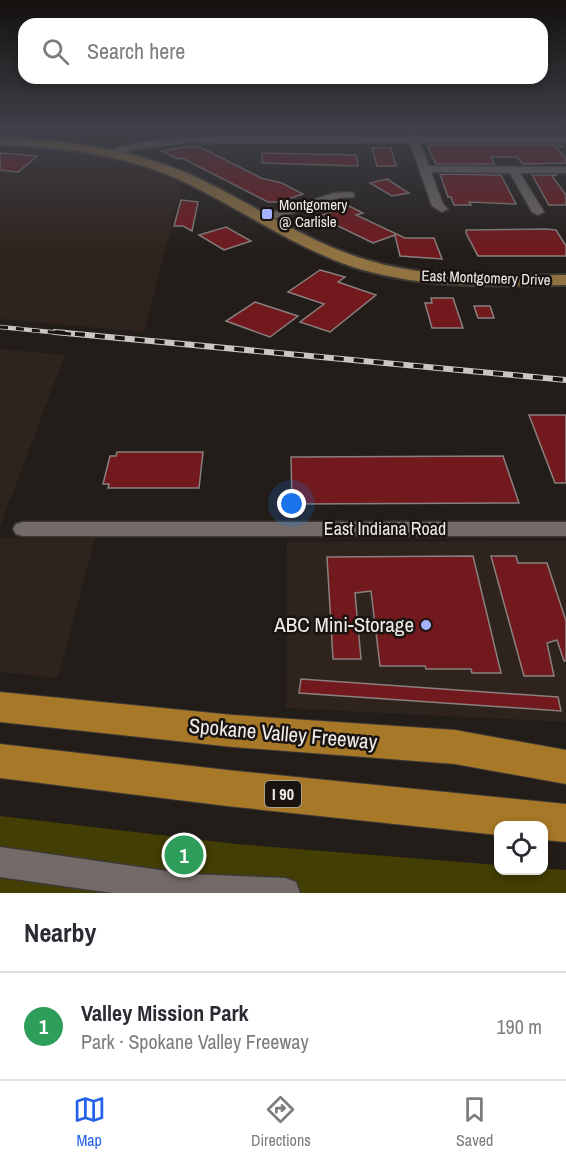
<!DOCTYPE html>
<meta charset="utf-8">
<style>
:root{--surface:#fff;--page:#f2f2f3;--text:#2b2b33;--muted:#7c7c81;--line:#e1e1e2;--accent:#2563eb}
body{margin:0;font-family:"Archivo Narrow",sans-serif;background:var(--page);color:var(--text)}
.controls{position:absolute;right:18px;bottom:18px;display:grid;overflow:hidden;border-radius:12px;box-shadow:0 3px 9px #0003}
.controls button{width:54px;height:54px;display:grid;place-items:center;padding:0;border:0;border-bottom:2px solid var(--line);background:var(--surface);color:var(--text);font:30px sans-serif}
.you{position:absolute;left:292px;top:504px;width:21px;height:21px;margin:-15px;border:4px solid #fff;border-radius:50%;background:#1a73e8;box-shadow:0 0 0 9px #1a73e833}
.badge{display:grid;place-items:center;width:39px;height:39px;border-radius:50%;background:var(--accent);color:#fff;font-size:20px;font-weight:700}
.pin{position:absolute;translate:-50% -50%;border:3px solid #fff;box-shadow:0 2px 6px #0006}
.list{margin:0;padding:0;list-style:none}
h2{display:flex;justify-content:space-between;align-items:center;height:78px;margin:0;padding:0 24px;font-size:26px}
h2 small{font-size:20px;font-weight:400;color:var(--muted)}
.list li{display:grid;grid-template-columns:39px 1fr auto;gap:18px;align-items:center;box-sizing:border-box;height:108px;padding:0 24px;border-top:2px solid var(--line)}
.list b{display:block;font-size:22px;white-space:nowrap}
.list p{margin:0;font-size:20px;white-space:nowrap;color:var(--muted)}
.list em{font-size:20px;font-style:normal;color:var(--muted)}
.icon{flex:none;width:33px;height:33px;fill:none;stroke:currentColor;stroke-width:2;stroke-linecap:round;stroke-linejoin:round}
.map{position:relative;flex:none;width:566px;height:893px;overflow:hidden}
.search{position:absolute;background:var(--surface);box-shadow:0 3px 9px #0003;left:18px;right:18px;top:18px;height:66px;display:flex;align-items:center;gap:15px;box-sizing:border-box;padding:0 21px;border-radius:18px;color:var(--muted);font-size:22px}
.sheet{height:186px;background:var(--surface)}
nav{display:flex;justify-content:space-around;align-items:center;box-sizing:border-box;height:84px;border-top:2px solid var(--line);background:var(--surface);font-size:16px;color:var(--muted)}
nav a{display:grid;justify-items:center;gap:3px}
nav .on{color:var(--accent)}
.map>svg:first-child{display:block}
.built{fill:#2f231d}
.green{fill:#433e03}
.building{fill:#71191d;stroke:#89807f;stroke-width:1.5}
.lines{fill:none;stroke-linecap:round;stroke-linejoin:round}
.minor-casing{stroke:#3e3937;stroke-width:3}
.major-casing{stroke:#3e3937;stroke-width:4}
.highway-casing{stroke:#3e3937;stroke-width:2}
.minor{fill:#726b67;fill-rule:evenodd}
.major{fill:#917341;fill-rule:evenodd}
.highway{fill:#a67827;fill-rule:evenodd}
.rail-far1-casing{stroke:#cbc6c3;stroke-width:4.5}
.rail-casing{stroke:#cbc6c3;stroke-width:6}
.rail-far1{stroke:#191410;stroke-width:3;stroke-dasharray:8;stroke-linecap:butt}
.rail{stroke:#191410;stroke-width:4;stroke-dasharray:10;stroke-linecap:butt}
.poi-dot{fill:#a5b1fc;stroke:#191410;stroke-width:2}
.labels{text-anchor:middle;stroke-width:5;stroke-linejoin:round;paint-order:stroke}
.far-poi-label{font-size:15px;fill:#f0ebe9;stroke:#191410;text-anchor:start}
.far-street-label{font-size:15px;fill:#f0ebe9;stroke:#191410}
.shield{fill:#191410;stroke:#b0aaa8;stroke-width:1.5}
.shield-label{font-size:16px;font-weight:bold;fill:#f0ebe9}
.street-label{font-size:18px;fill:#f0ebe9;stroke:#191410}
.near-poi-label{font-size:21px;fill:#f0ebe9;stroke:#191410;text-anchor:end}
.near-street-label{font-size:21px;fill:#f0ebe9;stroke:#191410}
</style>
<div class="map">
<svg width="566" height="893" viewBox="0 0 566 893">
<rect width="100%" height="100%" fill="#231d19"/>
<g class="built">
<polygon points="46,128 194,128 191,137 148,140 108,149 37,140"/>
<polygon points="0,143 85,151 124,160 183,181 144,332 0,319"/>
<polygon points="0,349 65,355 0,526"/>
<polygon points="0,538 95,538 58,678 0,672"/>
<polygon points="566,541 566,722 286,708 287,542"/>
</g>
<polygon class="green" points="0,816 236,844 498,865 498,870 544,870 544,869 566,870 566,893 0,893"/>
<g class="building">
<polygon points="499,128 549,129 553,135 469,135 466,129 500,129"/>
<polygon points="427,145 562,145 563,147 556,147 566,159 566,163 523,164 517,157 491,157 495,164 436,164"/>
<polygon points="191,146 200,147 261,178 282,183 303,194 279,202 268,202 182,158 178,159 162,151"/>
<polygon points="372,148 391,148 396,166 377,166"/>
<polygon points="0,153 37,156 18,172 0,170"/>
<polygon points="262,153 356,155 358,166 262,163"/>
<polygon points="440,174 501,175 516,204 469,202 471,205 454,205 451,197 448,197"/>
<polygon points="532,175 557,175 552,176 566,195 566,205 549,205"/>
<polygon points="387,179 409,193 392,196 370,183"/>
<polygon points="181,200 198,202 192,231 183,226 174,226"/>
<polygon points="349,206 363,213 356,215 405,238 434,238 442,259 400,256 395,235 373,243 332,223 318,228 304,221"/>
<polygon points="226,227 251,241 224,250 199,235"/>
<polygon points="547,229 556,230 566,246 566,256 478,256 466,233 466,230"/>
<polygon points="320,270 345,277 338,282 376,295 330,332 300,322 324,304 288,292"/>
<polygon points="431,298 453,298 463,328 432,328 425,303 432,303"/>
<polygon points="255,302 298,316 270,337 226,321"/>
<polygon points="474,306 490,306 494,318 478,318"/>
<polygon points="529,415 566,415 566,483 555,483"/>
<polygon points="117,452 203,452 199,488 108,488 109,484 103,484 110,456 116,456"/>
<polygon points="503,456 519,503 292,504 291,457"/>
<polygon points="473,556 501,673 472,673 471,669 426,669 425,666 380,666 371,591 355,593 361,659 333,659 327,557"/>
<polygon points="491,556 516,556 518,563 547,563 566,621 566,661 564,661 557,640 547,643 554,676 524,676"/>
<polygon points="301,679 558,697 561,711 299,693"/>
</g>
<g class="lines">
<g class="minor-casing">
<g id="minor">
<path d="M411 128 414 129 418 137H566V143H420L429 166 566 167V173H520L544 212 538 215 532 212 510 173 431 172 443 204 448 209 442 212 432 206 410 143H190L138 149 111 156 106 153C139 128 356 137 408 137L406 131Z"/>
<polygon points="350,192 354,193 354,197 339,198 264,222 258,218 260,216 334,193"/>
<polygon points="23,522 566,522 566,536 23,536 16,534 13,529 16,524"/>
<polygon points="0,847 188,874 285,878 296,882 300,893 112,893 0,877"/>
</g>
</g>
<g class="major-casing">
<path id="major" d="M0 137C64 140 128 148 187 173 248 200 303 241 367 260 431 280 499 275 566 275V285C494 286 422 289 353 267 291 246 237 206 178 179 122 154 61 147 0 145Z"/>
</g>
<g class="highway-casing">
<g id="highway">
<polygon points="0,692 233,715 455,730 566,750 566,784 455,764 233,747 0,722"/>
<polygon points="0,744 227,770 566,804 566,842 544,840 544,826 498,826 498,835 227,806 0,778"/>
</g>
</g>
<use href="#minor" class="minor"/>
<use href="#major" class="major"/>
<use href="#highway" class="highway"/>
<g class="rail-far1-casing">
<polyline id="rail-far1" points="0,327 71,334"/>
</g>
<g class="rail-casing">
<polyline id="rail" points="55,332 566,380"/>
</g>
<use href="#rail-far1" class="rail-far1"/>
<use href="#rail" class="rail"/>
</g>
<linearGradient id="sky" x2="0" y2="1"><stop stop-color="#13100e"/><stop offset="0.51" stop-color="#3f4049"/><stop offset="1" stop-color="#3f4049" stop-opacity="0"/></linearGradient>
<rect width="566" height="253" fill="url(#sky)"/>
<g class="poi-dot">
<rect x="261" y="208" width="12" height="12" rx="3"/>
<circle cx="426" cy="625" r="6"/>
</g>
<g class="labels">
<g class="far-poi-label">
<text x="279" y="210">Montgomery<tspan x="279" dy="17">@ Carlisle</tspan></text>
</g>
<g class="far-street-label">
<text transform="translate(486 278) rotate(2)" y="5">East Montgomery Drive</text>
</g>
<rect class="shield" x="265" y="781" width="36" height="26" rx="4.5"/>
<g class="shield-label">
<text x="283" y="800">I 90</text>
</g>
<g class="street-label">
<text x="385" y="535">East Indiana Road</text>
</g>
<g class="near-poi-label">
<text x="414" y="632">ABC Mini-Storage</text>
</g>
<g class="near-street-label">
<text transform="translate(283 734) rotate(5)" y="7">Spokane Valley Freeway</text>
</g>
</g>
</svg>
<div class="controls">
<button><svg class="icon" aria-label="locate" viewBox="0 0 24 24"><circle cx="12" cy="12" r="6"/><path d="M12 2v4M12 18v4M2 12h4M18 12h4"/></svg></button>
</div>
<div class="you"></div>
<div class="pin badge" style="left:184px;top:855px;background:#2e9e5b">1</div>
<div class="search"><svg class="icon" aria-label="search" viewBox="0 0 24 24"><circle cx="10" cy="10" r="6"/><path d="M15 15l6 6"/></svg>Search here</div>
</div>
<section class="sheet">
<h2>Nearby<small></small></h2>
<ul class="list">
<li><span class="badge" style="background:#2e9e5b">1</span><div><b>Valley Mission Park</b><p>Park · Spokane Valley Freeway</p></div><em>190 m</em></li>
</ul>
</section>
<nav>
<a class="on"><svg class="icon" aria-label="map" viewBox="0 0 24 24"><path d="M3 6l6-2 6 2 6-2v14l-6 2-6-2-6 2zM9 4v14M15 6v14"/></svg>Map</a>
<a><svg class="icon" aria-label="directions" viewBox="0 0 24 24"><path d="M12 3l9 9-9 9-9-9zM9 14v-3h6M13 9l2 2-2 2"/></svg>Directions</a>
<a><svg class="icon" aria-label="saved" viewBox="0 0 24 24"><path d="M7 4h10v16l-5-4-5 4z"/></svg>Saved</a>
</nav>
